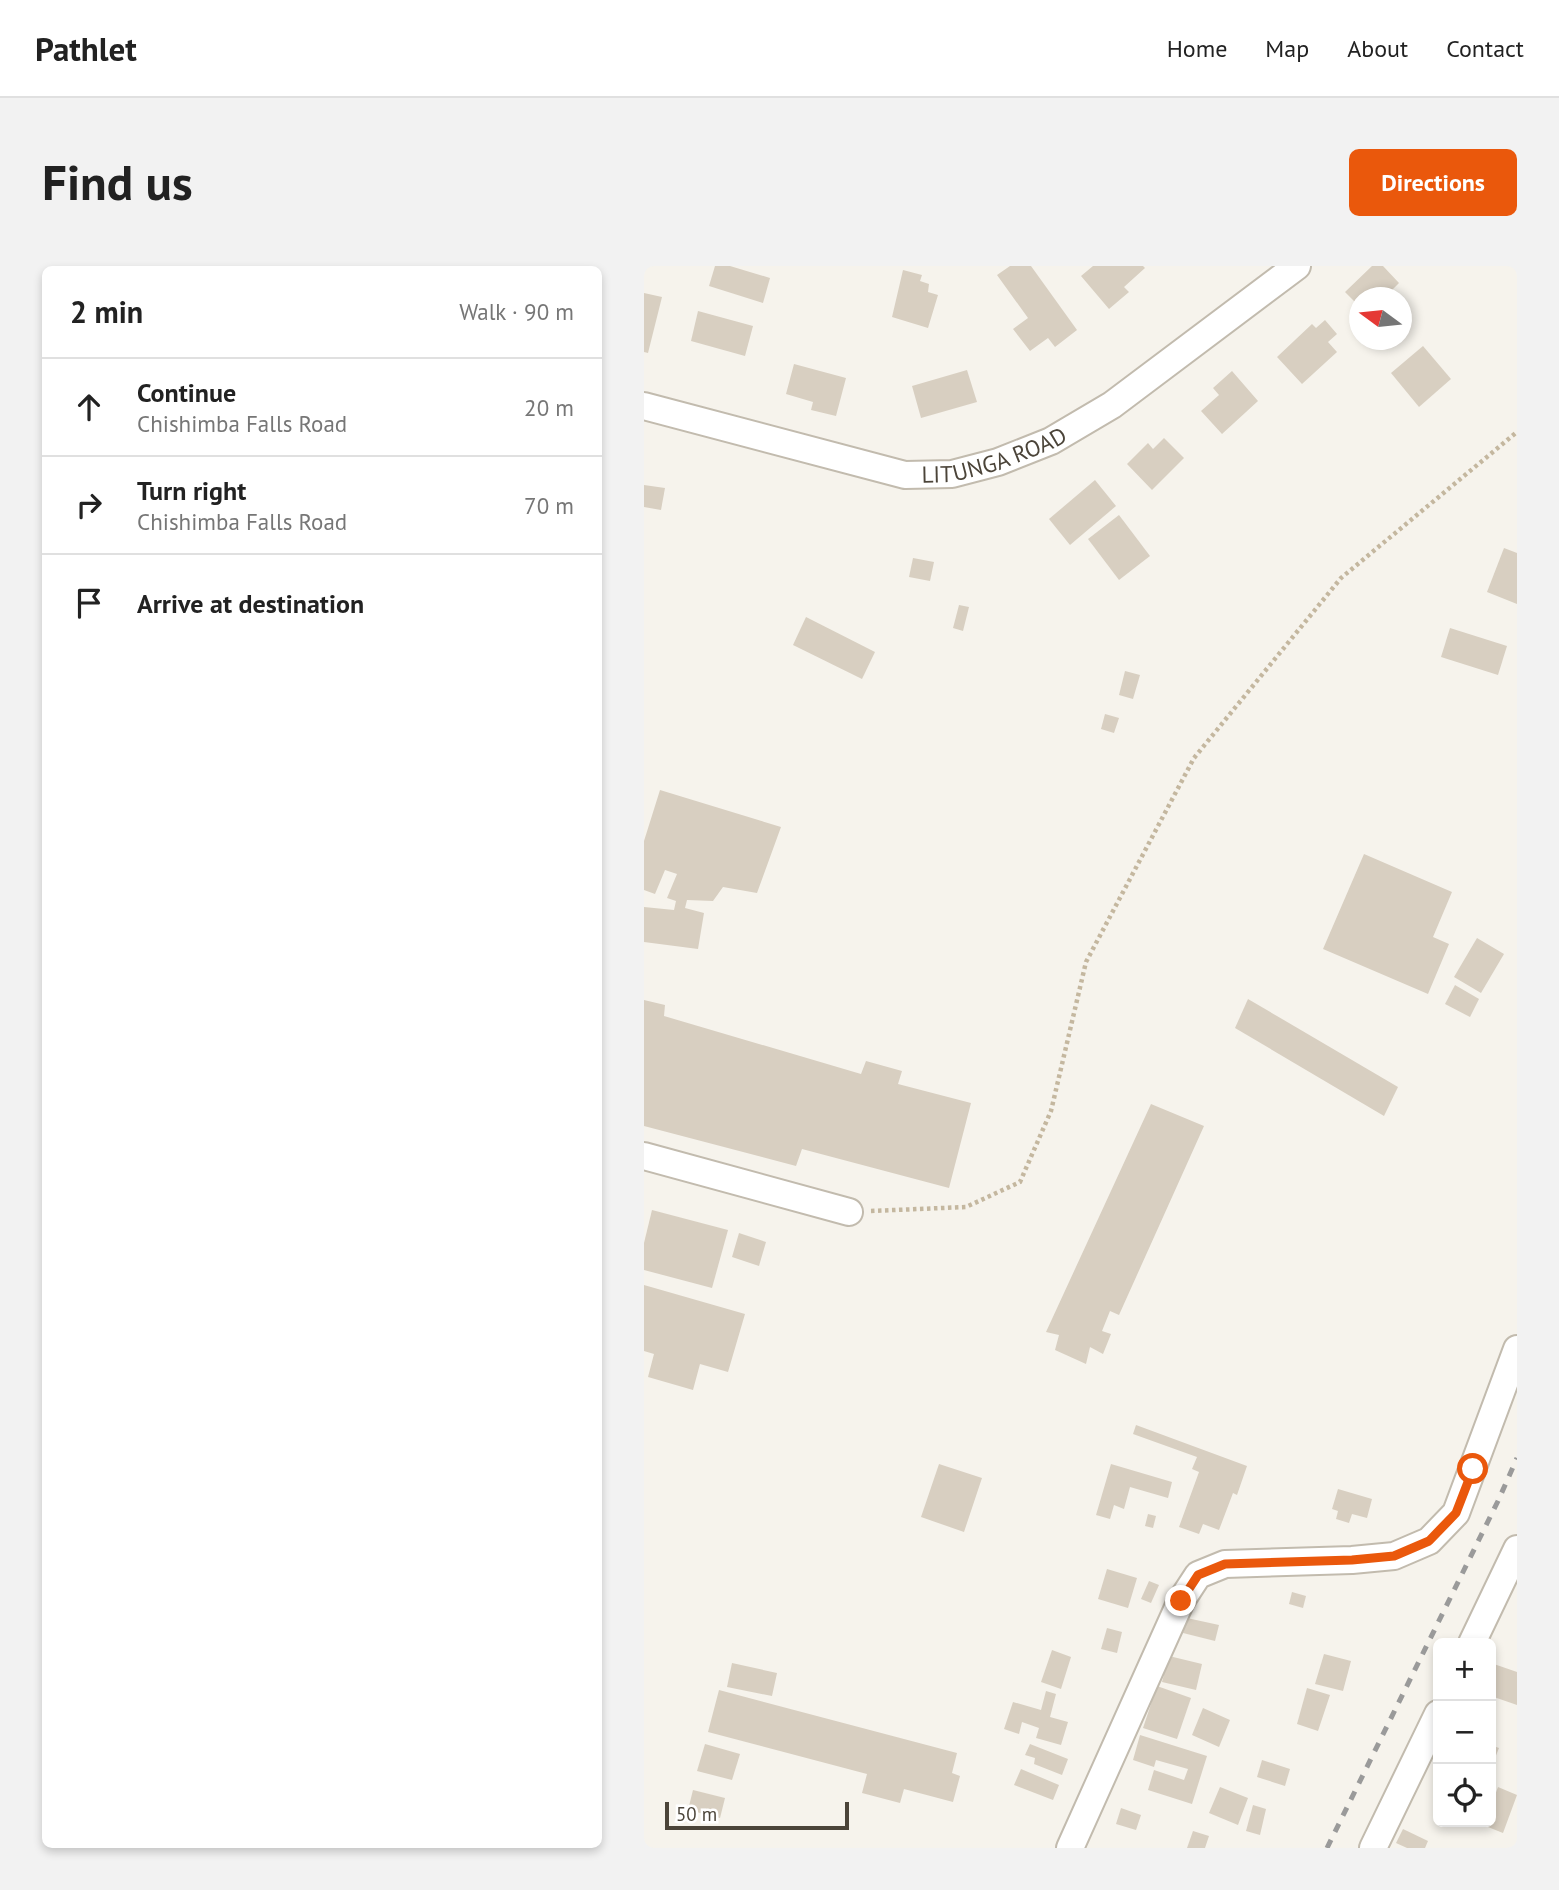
<!DOCTYPE html>
<meta charset="utf-8">
<style>
:root{--surface:#fff;--page:#f2f2f2;--text:#222;--muted:#767676;--line:#e0e0e0;--accent:#ea580c}
body{margin:0;font-family:"PT Sans",sans-serif;background:var(--page);color:var(--text)}
.controls{position:absolute;right:21px;bottom:21px;display:grid;overflow:hidden;border-radius:10px;box-shadow:0 4px 10px #0003}
.controls button{width:63px;height:63px;display:grid;place-items:center;padding:0;border:0;border-bottom:2px solid var(--line);background:var(--surface);color:var(--text);font:35px sans-serif}
.compass{position:absolute;left:705px;top:21px;width:63px;height:63px;border-radius:50%;background:var(--surface);box-shadow:0 4px 10px #0003;rotate:285deg}
.scale{position:absolute;left:21px;bottom:18px;width:184px;box-sizing:border-box;padding-left:7px;border:4px solid #4b4439;border-top:0;font-size:19px;line-height:24px;white-space:nowrap;color:#4b4439;-webkit-text-stroke:5px #fff;paint-order:stroke}
.stop{position:absolute;width:21px;height:21px;margin:-16px;border:5px solid #ea580c;border-radius:50%;background:#fff}
.stop.end{background:#ea580c;border-color:#fff;box-shadow:0 2px 7px #0008}
.list{margin:0;padding:0;list-style:none}
h2{display:flex;justify-content:space-between;align-items:center;height:91px;margin:0;padding:0 28px;font-size:30px}
h2 small{font-size:23px;font-weight:400;color:var(--muted)}
.list li{display:grid;grid-template-columns:46px 1fr auto;gap:21px;align-items:center;box-sizing:border-box;height:98px;padding:0 28px;border-top:2px solid var(--line)}
.list b{display:block;font-size:26px;white-space:nowrap}
.list p{margin:0;font-size:23px;white-space:nowrap;color:var(--muted)}
.list em{font-size:23px;font-style:normal;color:var(--muted)}
.icon{flex:none;width:38px;height:38px;fill:none;stroke:currentColor;stroke-width:2;stroke-linecap:round;stroke-linejoin:round}
.map{position:relative;flex:none;width:873px;height:1582px;overflow:hidden;border-radius:10px}
header{display:flex;align-items:center;gap:42px;box-sizing:border-box;height:98px;padding:0 35px;background:var(--surface);border-bottom:2px solid var(--line)}
header strong{font-size:33px}
nav{display:flex;gap:38px;margin-inline-start:auto;font-size:24px}
.intro{display:flex;align-items:center;justify-content:space-between;box-sizing:border-box;height:168px;padding:0 42px}
h1{margin:0;font-size:49px}
.button{padding:18px 32px;border-radius:10px;background:var(--accent);color:#fff;font-size:24px;font-weight:700}
main{display:flex;gap:42px;padding:0 42px}
aside{flex:1;background:var(--surface);border-radius:10px;box-shadow:0 4px 10px #0003}
.map>svg:first-child{display:block}
.building{fill:#d8cfc1}
.lines{fill:none;stroke-linecap:round;stroke-linejoin:round}
.minor-casing{stroke:#c2bbae;stroke-width:30}
.path{stroke:#c4b79f;stroke-width:4.5;stroke-dasharray:3.5 3.5;stroke-linecap:butt}
.minor{stroke:#fff;stroke-width:26}
.rail{stroke:#9a9a9a;stroke-width:5;stroke-dasharray:9 9;stroke-linecap:butt}
.route{stroke:#ea580c;stroke-width:9}
.labels{text-anchor:middle;stroke-width:5;stroke-linejoin:round;paint-order:stroke}
.street-label{font-size:23px;fill:#4b4439;stroke:#fff}
</style>
<header>
<strong>Pathlet</strong>
<nav><a>Home</a><a>Map</a><a>About</a><a>Contact</a></nav>
</header>
<div class="intro"><h1>Find us</h1><a class="button">Directions</a></div>
<main>
<aside>
<h2>2 min<small>Walk · 90 m</small></h2>
<ul class="list">
<li><svg class="icon" aria-label="ahead" viewBox="0 0 24 24"><path d="M12 20V5M6 11l6-6 6 6"/></svg><div><b>Continue</b><p>Chishimba Falls Road</p></div><em>20 m</em></li>
<li><svg class="icon" aria-label="right" viewBox="0 0 24 24"><path d="M7 20v-9h11M14 6l5 5-5 5"/></svg><div><b>Turn right</b><p>Chishimba Falls Road</p></div><em>70 m</em></li>
<li><svg class="icon" aria-label="arrive" viewBox="0 0 24 24"><path d="M6 21V4h12l-3 4 3 4H6"/></svg><div><b>Arrive at destination</b></div></li>
</ul>
</aside>
<div class="map">
<svg width="873" height="1582" viewBox="0 0 873 1582">
<rect width="100%" height="100%" fill="#f6f3ec"/>
<g class="building">
<polygon points="71,0 86,0 126,12 119,37 65,20"/>
<polygon points="366,0 387,0 433,64 411,81 404,72 386,85 369,63 384,52 353,9"/>
<polygon points="449,0 499,0 501,2 480,21 485,26 465,43 437,10"/>
<polygon points="728,0 739,0 755,17 740,32 716,32 716,41 701,26"/>
<polygon points="259,4 278,9 276,15 285,18 284,26 294,29 284,62 248,51"/>
<polygon points="0,27 18,31 4,87 0,86"/>
<polygon points="54,45 109,60 101,90 47,75"/>
<polygon points="681,54 693,68 684,76 693,86 658,118 633,91 668,58 672,62"/>
<polygon points="779,80 807,113 775,141 747,107"/>
<polygon points="150,98 202,112 192,150 167,144 169,136 142,128"/>
<polygon points="323,104 333,136 277,152 268,120"/>
<polygon points="588,105 614,135 578,168 557,145 575,129 569,122"/>
<polygon points="520,172 540,192 508,224 483,198 504,177 509,183"/>
<polygon points="451,214 472,240 426,279 405,253"/>
<polygon points="0,219 21,222 17,244 0,241"/>
<polygon points="475,249 506,290 475,314 444,273"/>
<polygon points="860,282 873,287 873,338 843,326"/>
<polygon points="269,292 290,296 286,315 265,311"/>
<polygon points="315,339 325,341 319,365 309,362"/>
<polygon points="162,351 231,386 218,413 149,379"/>
<polygon points="806,362 863,380 854,409 797,391"/>
<polygon points="481,405 496,409 489,433 475,429"/>
<polygon points="461,448 475,452 470,467 457,463"/>
<polygon points="16,524 137,561 113,627 79,621 69,635 43,634 41,642 60,647 54,683 0,676 0,641 30,644 32,635 23,632 33,608 21,604 11,628 0,624 0,575"/>
<polygon points="720,588 808,626 789,671 805,678 784,728 679,683"/>
<polygon points="833,672 860,688 837,727 810,711"/>
<polygon points="811,719 835,733 826,751 801,738"/>
<polygon points="604,733 754,821 740,850 591,762"/>
<polygon points="0,734 21,739 20,750 217,808 222,795 258,805 254,818 327,837 305,922 158,883 152,900 0,860"/>
<polygon points="507,838 560,860 475,1049 466,1045 458,1065 467,1068 459,1088 446,1081 442,1098 411,1084 415,1069 402,1066"/>
<polygon points="8,944 84,964 68,1022 0,1004 0,977"/>
<polygon points="95,967 122,976 115,1000 88,991"/>
<polygon points="0,1019 101,1048 84,1106 56,1098 49,1124 4,1111 10,1088 0,1085"/>
<polygon points="492,1159 603,1200 593,1229 589,1227 575,1264 559,1258 555,1268 535,1261 555,1206 548,1203 553,1191 489,1168"/>
<polygon points="295,1198 338,1212 320,1266 277,1251"/>
<polygon points="467,1198 528,1216 524,1232 486,1221 480,1243 470,1239 466,1253 452,1249"/>
<polygon points="694,1223 728,1233 723,1252 708,1248 705,1257 692,1253 694,1245 688,1243"/>
<polygon points="504,1248 512,1250 509,1262 501,1260"/>
<polygon points="463,1303 493,1312 484,1342 454,1333"/>
<polygon points="505,1315 515,1319 507,1337 497,1333"/>
<polygon points="648,1326 662,1330 659,1342 645,1338"/>
<polygon points="543,1352 575,1359 571,1375 539,1367"/>
<polygon points="463,1362 478,1366 473,1387 457,1383"/>
<polygon points="408,1384 427,1391 417,1423 397,1416"/>
<polygon points="680,1388 707,1395 699,1425 671,1418"/>
<polygon points="525,1390 558,1398 552,1424 518,1416"/>
<polygon points="88,1397 133,1407 128,1430 83,1421"/>
<polygon points="847,1397 873,1406 873,1439 847,1430"/>
<polygon points="513,1420 547,1432 533,1473 499,1462"/>
<polygon points="663,1422 686,1429 674,1465 653,1458"/>
<polygon points="75,1424 313,1487 308,1507 316,1510 309,1536 260,1523 256,1537 218,1527 223,1508 64,1466"/>
<polygon points="402,1425 412,1428 406,1451 424,1456 417,1479 392,1472 395,1462 378,1456 375,1468 360,1463 369,1436 397,1444"/>
<polygon points="559,1442 586,1454 575,1481 548,1469"/>
<polygon points="496,1469 563,1490 548,1538 504,1524 510,1504 540,1514 544,1503 512,1494 510,1501 489,1494"/>
<polygon points="61,1478 96,1488 88,1514 53,1505"/>
<polygon points="386,1478 424,1493 418,1509 390,1498 391,1492 381,1489"/>
<polygon points="847,1479 855,1482 849,1497 847,1496"/>
<polygon points="618,1494 646,1503 641,1520 613,1511"/>
<polygon points="377,1503 415,1519 409,1534 370,1519"/>
<polygon points="576,1521 604,1532 594,1559 565,1547"/>
<polygon points="854,1521 873,1529 859,1567 839,1559 840,1556 847,1556 847,1540"/>
<polygon points="49,1524 81,1532 76,1552 44,1544"/>
<polygon points="609,1539 622,1543 616,1569 602,1565"/>
<polygon points="477,1542 497,1549 492,1564 472,1558"/>
<polygon points="759,1563 784,1575 781,1582 763,1582 752,1577"/>
<polygon points="549,1565 565,1570 561,1582 543,1582"/>
</g>
<g class="lines">
<g class="minor-casing">
<g id="minor">
<path id="s1" d="M0 140 261 209 308 208 354 196 407 175 468 139 653 0"/>
<polyline points="0,890 205,946"/>
<polyline points="828,1377 873,1283"/>
<polyline points="426,1582 537,1335 554,1309 581,1298 708,1294 750,1290 785,1275 812,1247 873,1083"/>
<polyline points="729,1582 794,1448"/>
</g>
</g>
<polyline class="path" points="227,945 322,941 376,916 407,845 442,696 550,492 697,312 873,166"/>
<use href="#minor" class="minor"/>
<polyline class="rail" points="683,1582 854,1235 873,1192"/>
</g>
<g class="lines">
<polyline class="route" points="537,1335 554,1309 581,1298 708,1294 750,1290 785,1275 812,1247 829,1203"/>
</g>
<g class="labels">
<g class="street-label">
<text dy="8" stroke="none"><textPath href="#s1" startOffset="362">LITUNGA ROAD</textPath></text>
</g>
</g>
</svg>
<div class="controls">
<button>+</button>
<button>−</button>
<button><svg class="icon" aria-label="locate" viewBox="0 0 24 24"><circle cx="12" cy="12" r="6"/><path d="M12 2v4M12 18v4M2 12h4M18 12h4"/></svg></button>
</div>
<svg class="compass" viewBox="-18 -18 36 36"><path d="M0-13l5 13h-10z" fill="#e53935"/><path d="M0 13l5-13h-10z" fill="#767676"/></svg>
<div class="scale">50 m</div>
<div class="stop" style="left:829px;top:1203px"></div>
<div class="stop end" style="left:537px;top:1335px"></div>
</div>
</main>
